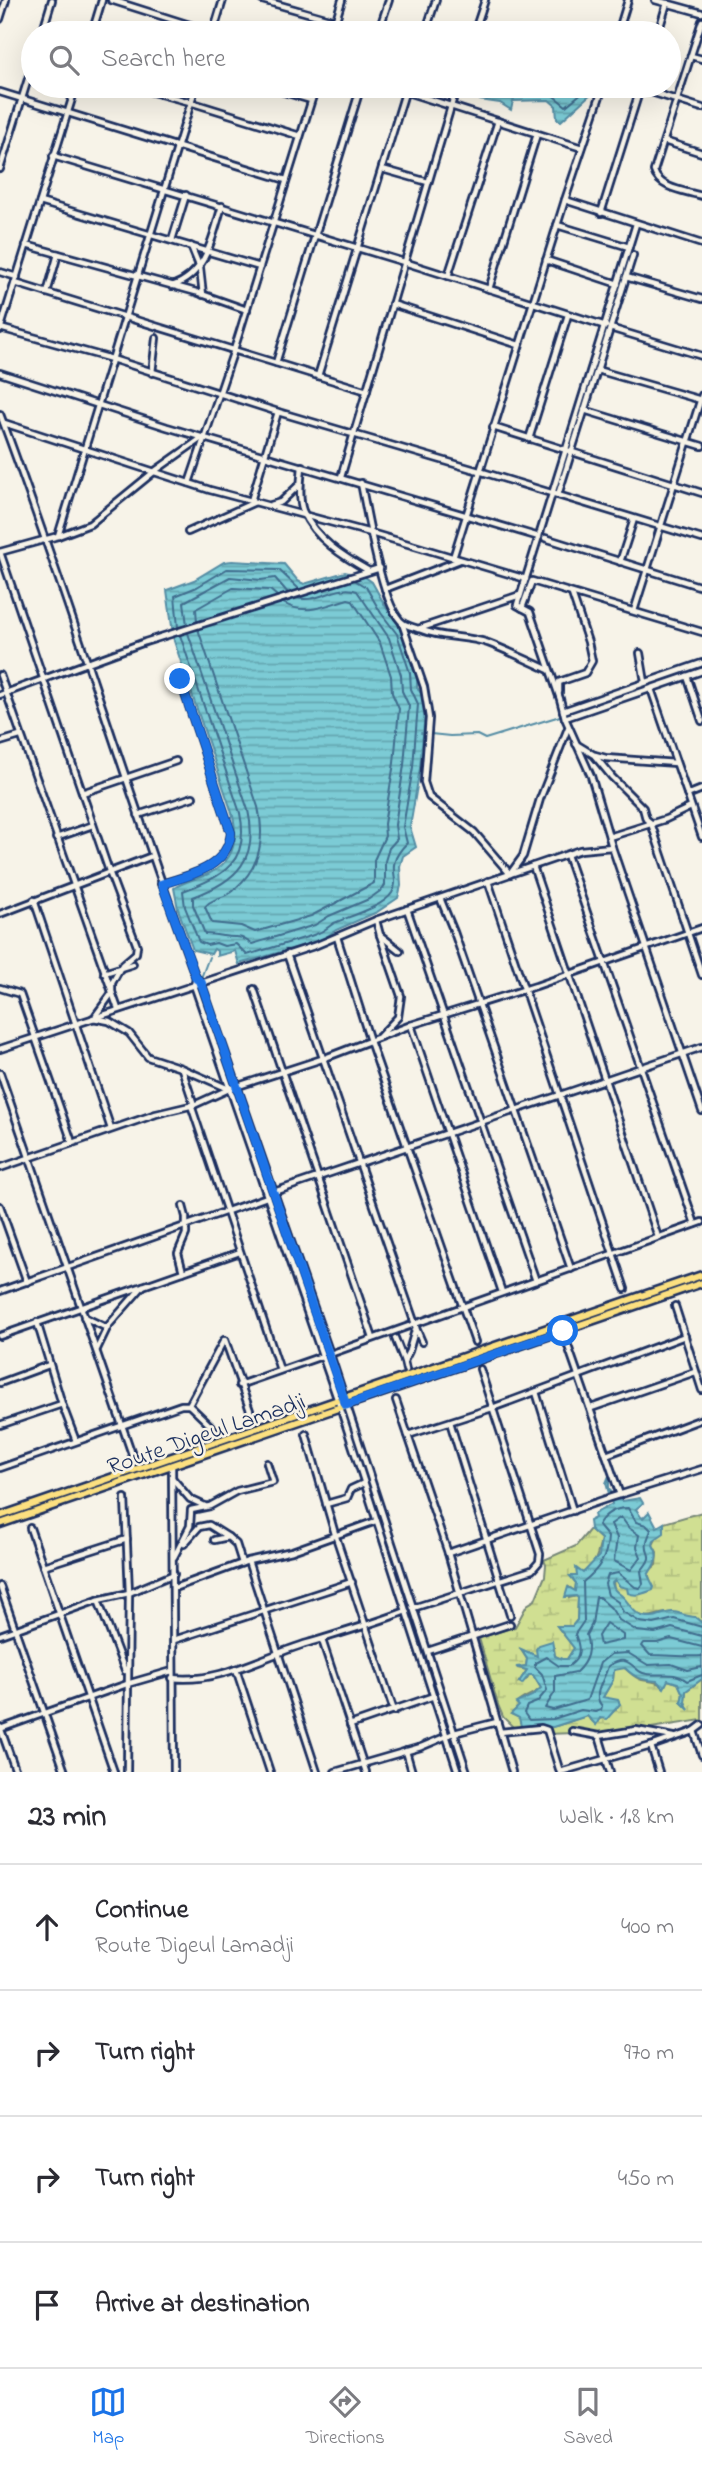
<!DOCTYPE html>
<meta charset="utf-8">
<style>
:root{--surface:#fff;--page:#f7f7f7;--text:#2b2b33;--muted:#7c7c81;--line:#e1e1e2;--accent:#1a73e8}
body{margin:0;font-family:"Indie Flower",sans-serif;background:var(--page);color:var(--text)}
.stop{position:absolute;width:21px;height:21px;margin:-16px;border:5px solid #1a73e8;border-radius:50%;background:#fff}
.stop.end{background:#1a73e8;border-color:#fff;box-shadow:0 2px 7px #0008}
.list{margin:0;padding:0;list-style:none}
h2{display:flex;justify-content:space-between;align-items:center;height:91px;margin:0;padding:0 28px;font-size:30px}
h2 small{font-size:23px;font-weight:400;color:var(--muted)}
.list li{display:grid;grid-template-columns:46px 1fr auto;gap:21px;align-items:center;box-sizing:border-box;height:126px;padding:0 28px;border-top:2px solid var(--line)}
.list b{display:block;font-size:26px;white-space:nowrap}
.list p{margin:0;font-size:23px;white-space:nowrap;color:var(--muted)}
.list em{font-size:23px;font-style:normal;color:var(--muted)}
.icon{flex:none;width:38px;height:38px;fill:none;stroke:currentColor;stroke-width:2;stroke-linecap:round;stroke-linejoin:round}
.map{position:relative;flex:none;width:702px;height:1772px;overflow:hidden}
.search{position:absolute;background:var(--surface);box-shadow:0 7px 28px #0002;left:21px;right:21px;top:21px;height:77px;display:flex;align-items:center;gap:18px;box-sizing:border-box;padding:0 24px;border-radius:38px;color:var(--muted);font-size:26px}
.sheet{height:595px;background:var(--surface)}
nav{display:flex;justify-content:space-around;align-items:center;box-sizing:border-box;height:98px;border-top:2px solid var(--line);background:var(--surface);font-size:19px;color:var(--muted)}
nav a{display:grid;justify-items:center;gap:4px}
nav .on{color:var(--accent)}
.map>svg:first-child{display:block}
.wetland{fill:url(#wetland-marsh);stroke:#768778;stroke-width:2}
.water{fill:url(#water-rules);stroke:#558da5;stroke-width:2}
.lines{fill:none;stroke-linecap:round;stroke-linejoin:round}
.shore{stroke:#416d8e;stroke-width:2}
.stream{stroke:#558da5;stroke-width:2}
.minor-casing{stroke:#1b2f5e;stroke-width:10}
.major-casing{stroke:#1b2f5e;stroke-width:11}
.minor{stroke:#f7f3e8;stroke-width:4.5}
.major{stroke:#fce080;stroke-width:6}
.route{stroke:#1a73e8;stroke-width:9}
.labels{text-anchor:middle;stroke-width:5;stroke-linejoin:round;paint-order:stroke}
.street-label{font-size:24px;fill:#1b2f5e;stroke:#f7f3e8}
</style>
<div class="map">
<svg width="702" height="1772" viewBox="0 0 702 1772">
<defs>
<pattern id="wetland-marsh" width="20" height="14" patternUnits="userSpaceOnUse" patternTransform="scale(1.75)"><rect width="20" height="14" fill="#d0df92"/><path d="M1 5h8M5 5V1M11 12h8M15 12V8" fill="none" stroke="#b2c080"/></pattern>
<pattern id="water-rules" width="6" height="5" patternUnits="userSpaceOnUse" patternTransform="scale(1.75)"><rect width="6" height="5" fill="#7bcbd5"/><path d="M0 2.5h6" fill="none" stroke="#64a5b0"/></pattern>
</defs>
<rect width="100%" height="100%" fill="#f7f3e8"/>
<filter id="ink" filterUnits="userSpaceOnUse"><feTurbulence type="fractalNoise" baseFrequency=".0143" numOctaves="2"/><feDisplacementMap in="SourceGraphic" scale="14" xChannelSelector="R" yChannelSelector="G"/><feConvolveMatrix kernelMatrix="1 2 1 2 8 2 1 2 1" color-interpolation-filters="sRGB"/></filter>
<g filter="url(#ink)">
<g class="wetland">
<path d="M702 1512V1623L695 1617C687 1617 681 1614 673 1613 657 1610 648 1626 630 1608 623 1602 623 1596 614 1591L613 1580H617L619 1586 651 1584 648 1572 656 1565 657 1552 653 1545 664 1523Z"/>
<path d="M590 1529 601 1539C597 1561 594 1569 572 1578L576 1583 575 1591 569 1587V1598L577 1596 578 1598 577 1620 573 1626H557L574 1648 567 1659H561L555 1656 554 1648 537 1652 538 1657 521 1650 527 1659 526 1666 517 1668 527 1670 519 1682 526 1680 529 1675H533L541 1688C532 1696 524 1696 517 1703L520 1706 511 1714C525 1719 540 1728 555 1726 566 1724 576 1718 588 1716L590 1720C601 1721 614 1714 619 1704L603 1697 613 1680 614 1669 623 1667C630 1672 634 1678 642 1680 652 1682 656 1681 664 1687L667 1680 678 1683 683 1694 681 1702 688 1708 685 1702 686 1691 702 1679V1720L632 1731 546 1734 541 1729 514 1728 503 1717 498 1705 479 1638 515 1627 527 1605 535 1600 545 1576 546 1565 544 1560 576 1546Z"/>
</g>
<g class="water">
<polygon points="525,86 592,86 593,92 561,121 557,119 556,106 549,100 513,101 511,110 500,103 480,100 479,92"/>
<path d="M232 561 284 564 298 581 304 584 345 572 365 577 372 582 387 609 403 631 417 673V687L426 702 420 768 410 827 416 847 403 856 400 866 401 886 398 898 377 912 336 930 322 940 239 964 235 951 217 956V951L214 949 211 954 193 950 178 909 174 888C185 881 198 879 210 873 234 861 238 839 233 816L174 641 167 590 194 580 224 562Z"/>
<path d="M609 1476V1488L615 1499 622 1501 640 1498 643 1503 636 1509 641 1517 643 1518 649 1512 657 1527 664 1523V1533L654 1540 653 1545C661 1557 654 1565 648 1575L654 1587 653 1590C644 1593 637 1597 628 1593L627 1588 619 1586 615 1580 612 1583C614 1591 616 1591 622 1596 631 1604 633 1618 652 1617 659 1617 666 1611 674 1612 681 1613 687 1617 695 1617L702 1623V1679L686 1691 685 1702 689 1710 681 1702 683 1694 678 1683 668 1680 664 1688 657 1681C642 1680 635 1678 625 1668L614 1670 613 1680 603 1697 618 1700 620 1704 607 1719 600 1718 596 1725 587 1716 553 1727 521 1726 519 1718 511 1714 519 1706 516 1703 532 1696 541 1688 533 1675H529L522 1684 519 1682 527 1670 516 1667 526 1666 527 1659 521 1649 537 1656 536 1649 539 1645 552 1641 555 1656 562 1659H567L574 1648 557 1626H572L577 1620 578 1598 576 1596 565 1597 568 1587 575 1591 576 1583 570 1576H577L576 1568 583 1573 599 1556 601 1539 590 1529 589 1521 595 1518 594 1514 612 1504 606 1483Z"/>
</g>
<g class="lines">
<g class="shore">
<polyline points="508,86 510,95 550,93 566,106 584,91 585,86"/>
<polyline points="197,622 196,609 233,588 270,590 277,596"/>
<polyline points="187,625 184,602 230,577 261,580 275,578 288,593"/>
<polyline points="178,627 175,596 197,587 227,569 279,570 299,589"/>
<path d="M198 629 258 807C266 842 258 873 228 894 220 899 210 899 205 907L212 923 241 926 255 932 311 916 374 883V860L385 836 384 824 394 763 399 709 392 693 391 676 380 643 352 600 348 599C324 606 306 616 283 603"/>
<path d="M188 633 248 810C259 859 237 881 193 897V905L205 934C212 934 217 935 223 936 241 939 235 933 252 944L315 925 329 916 369 899 383 889 385 885V861L389 848 397 839 395 825 404 765 409 706 402 691 401 675 389 638 357 591C338 583 318 604 297 598"/>
<path d="M180 635 240 813C250 862 224 876 183 891L185 907 199 942 207 945 216 943 224 946 236 944 247 955C270 948 293 942 316 934 323 932 328 927 334 923 350 916 383 907 392 893 402 876 382 868 407 843L403 827 413 767 418 704 411 689 410 673 397 634 381 613 366 587 354 580"/>
<polygon points="621,1517 629,1528 639,1535 637,1547 641,1557 631,1570 614,1561 617,1538 611,1524"/>
<polygon points="606,1623 623,1635 623,1640 600,1645 598,1636"/>
<path d="M702 1627 674 1619 654 1624 640 1622 623 1612 618 1602 608 1595 605 1584 608 1575 618 1573 635 1587 640 1588 643 1584 641 1571C657 1552 644 1557 647 1542 647 1538 650 1534 651 1530L646 1525 636 1522 628 1508C615 1508 605 1513 598 1525L608 1537C607 1558 599 1569 583 1582L584 1621 575 1634C580 1647 582 1657 569 1666H559L546 1657 535 1663V1667L542 1674 547 1690 537 1702 527 1706 524 1713 529 1720 553 1719 581 1710 595 1712 601 1710 602 1706C591 1694 605 1680 608 1666 613 1663 618 1660 624 1661 632 1662 636 1671 643 1673 659 1678 673 1669 687 1681L702 1675"/>
<path d="M702 1636 672 1628 655 1633 637 1631 619 1620 611 1608 599 1597H596L592 1624 586 1635C591 1650 587 1662 576 1672L555 1676V1692L545 1708 553 1710 587 1700 600 1663 611 1654 628 1653 648 1665 671 1664 688 1670 702 1667"/>
<path d="M702 1647 671 1639 657 1643H644L642 1646 650 1655C668 1655 685 1657 702 1656"/>
</g>
<g class="stream">
<polyline points="596,363 637,229"/>
<polyline points="583,405 590,381"/>
<polyline points="570,446 578,422"/>
<polyline points="557,488 566,458"/>
<polyline points="543,532 553,499"/>
<polyline points="530,576 540,543"/>
<polyline points="525,590 526,587"/>
<polyline points="625,695 702,667"/>
<polyline points="567,714 613,699"/>
<polyline points="421,733 450,736 477,735 485,739 560,716"/>
<polyline points="201,978 209,957"/>
<polyline points="199,989 337,1389"/>
<polyline points="346,1416 462,1772"/>
</g>
<g class="minor-casing">
<g id="minor">
<polyline points="111,0 215,33"/>
<polyline points="262,0 336,21"/>
<polyline points="655,0 702,13"/>
<polyline points="0,19 6,0"/>
<path d="M702 21 654 171C659 189 686 191 702 196"/>
<polyline points="42,33 52,0"/>
<polyline points="92,33 102,0"/>
<polyline points="213,33 223,0"/>
<polyline points="332,33 342,0"/>
<polyline points="378,33 389,0"/>
<polyline points="425,33 436,0"/>
<polyline points="474,33 485,0"/>
<polyline points="618,33 628,0"/>
<polyline points="658,33 667,3"/>
<polyline points="691,56 702,59"/>
<polyline points="130,86 190,102 300,136"/>
<polyline points="264,86 311,100"/>
<polyline points="388,86 582,148"/>
<polyline points="632,86 702,108"/>
<polyline points="0,92 286,180"/>
<polyline points="664,141 702,153"/>
<polyline points="53,156 404,262 606,326"/>
<polyline points="0,169 33,63"/>
<polyline points="382,169 428,182"/>
<polyline points="565,200 702,244"/>
<polyline points="40,202 260,267"/>
<polyline points="601,213 641,86"/>
<polyline points="557,225 629,247"/>
<polyline points="172,240 186,195"/>
<polyline points="26,245 196,292 247,310"/>
<polyline points="191,246 200,268 203,295"/>
<polyline points="546,260 618,284"/>
<polyline points="0,272 17,277"/>
<polyline points="448,276 498,121"/>
<polyline points="626,277 702,299"/>
<polyline points="15,283 367,391"/>
<path d="M172 286C207 274 212 238 222 206"/>
<polyline points="489,289 537,134"/>
<polyline points="47,293 58,254"/>
<polyline points="392,304 519,345"/>
<polyline points="0,328 112,359 278,412 479,471 702,539"/>
<polyline points="610,328 702,356"/>
<polyline points="0,330 76,86"/>
<polyline points="276,363 361,86"/>
<polyline points="597,370 701,400"/>
<polyline points="0,373 167,427 539,537"/>
<polyline points="152,373 156,338"/>
<polyline points="318,376 407,86"/>
<polyline points="584,410 702,446"/>
<path d="M0 414C70 600 127 791 196 978"/>
<polyline points="4,423 210,490 371,533 526,579"/>
<polyline points="493,427 702,493"/>
<polyline points="529,439 568,315"/>
<path d="M302 466C301 479 298 498 303 511 315 539 344 557 369 571"/>
<polyline points="341,477 457,86"/>
<polyline points="189,483 234,350 316,86"/>
<path d="M361 483C367 511 382 608 403 623 407 626 413 627 418 629L520 595 517 605 530 612 560 699 565 718 591 776 612 847 702 1111"/>
<polyline points="558,495 633,255"/>
<polyline points="251,501 278,412"/>
<polyline points="271,505 281,502 300,484"/>
<polyline points="188,532 255,502"/>
<polyline points="58,536 196,86"/>
<polyline points="545,538 702,587"/>
<polyline points="0,552 110,874 137,946 136,953 122,965 112,983 112,993 96,1015"/>
<polyline points="0,552 58,536 90,524 155,471 203,437"/>
<polyline points="453,558 565,200 601,93 610,86"/>
<polyline points="620,562 634,519"/>
<polyline points="385,589 460,560"/>
<polyline points="520,597 636,224"/>
<polyline points="522,608 532,581 702,632"/>
<polyline points="634,611 702,395"/>
<polyline points="402,623 424,687 429,718 424,782 429,797 474,832 510,874 523,856 540,799 568,728"/>
<path d="M419 629C444 639 464 635 488 643 509 651 529 661 549 670"/>
<polyline points="640,653 645,682"/>
<polyline points="0,675 118,1009"/>
<polyline points="687,676 702,721"/>
<polyline points="651,689 702,837"/>
<polyline points="559,692 559,682 585,673 592,661 588,642 572,594"/>
<polyline points="0,695 145,642 380,568"/>
<polyline points="563,711 702,663"/>
<polyline points="565,718 702,671"/>
<polyline points="0,742 20,736"/>
<polyline points="576,744 594,755 612,777 643,808 646,819 651,823 702,975"/>
<polyline points="595,755 606,758 676,763"/>
<polyline points="82,793 176,761"/>
<polyline points="687,795 702,789"/>
<polyline points="138,815 193,797"/>
<polyline points="609,837 666,819 691,807"/>
<polyline points="56,838 93,825"/>
<polyline points="567,855 695,1224"/>
<polyline points="533,866 658,1237"/>
<polyline points="488,881 625,1289"/>
<path d="M161 884C190 875 227 868 231 833L180 679"/>
<polyline points="440,898 454,932 571,1269"/>
<polyline points="34,900 111,1129"/>
<polyline points="407,909 536,1281"/>
<polyline points="0,914 152,856"/>
<polyline points="376,920 380,935 400,951"/>
<polyline points="337,937 370,1041 475,1342"/>
<polyline points="287,954 416,1327 409,1351 404,1361 406,1370"/>
<polyline points="104,973 133,964"/>
<polyline points="0,988 20,994 72,1142"/>
<polyline points="254,989 373,1338"/>
<polyline points="93,1018 109,1021 129,1033 148,1057 181,1068 229,1089"/>
<polyline points="411,1025 502,1292"/>
<polyline points="380,1036 398,1017 401,996 380,935"/>
<polyline points="0,1049 317,945 376,920 580,850 612,847"/>
<polyline points="182,1069 194,1105"/>
<polyline points="0,1073 134,1460"/>
<polyline points="191,1105 280,1370"/>
<polyline points="0,1168 156,1114 194,1105 229,1089 325,1058 411,1025 536,986 702,928"/>
<polyline points="274,1192 702,1047"/>
<polyline points="0,1206 27,1282"/>
<polyline points="183,1206 186,1217 186,1234 178,1253 183,1272"/>
<polyline points="0,1291 267,1197"/>
<polyline points="675,1306 702,1390"/>
<polyline points="84,1317 107,1328"/>
<polyline points="416,1328 422,1342"/>
<polyline points="0,1336 240,1252"/>
<polyline points="395,1338 404,1361"/>
<polyline points="225,1340 253,1419"/>
<polyline points="567,1343 620,1495"/>
<polyline points="97,1349 108,1326 143,1286"/>
<polyline points="330,1354 702,1222"/>
<polyline points="0,1383 49,1365"/>
<polyline points="239,1385 322,1356"/>
<polyline points="536,1392 573,1511"/>
<polyline points="396,1400 448,1553 512,1772"/>
<polyline points="62,1404 76,1441"/>
<polyline points="189,1405 224,1340"/>
<polyline points="591,1408 695,1372"/>
<polyline points="450,1422 510,1615"/>
<polyline points="0,1425 62,1404 37,1322"/>
<polyline points="306,1434 335,1534 394,1711"/>
<polyline points="408,1435 492,1408 685,1336"/>
<polyline points="606,1455 702,1419"/>
<polyline points="172,1465 174,1772"/>
<polyline points="0,1468 181,1405 189,1405 216,1431"/>
<polyline points="173,1479 190,1499 205,1506"/>
<polyline points="125,1498 129,1593 127,1772"/>
<polyline points="326,1504 347,1498 351,1489 364,1483"/>
<polyline points="30,1528 114,1772"/>
<polyline points="214,1540 228,1537 236,1544 242,1563"/>
<polyline points="184,1544 199,1527 209,1525 228,1537"/>
<polyline points="448,1553 609,1498 702,1469"/>
<polyline points="174,1557 190,1526 191,1510 210,1506 237,1491 273,1482 267,1463"/>
<polyline points="248,1561 317,1772"/>
<polyline points="43,1566 127,1539"/>
<polyline points="0,1586 65,1772"/>
<polyline points="174,1588 248,1561 292,1551 376,1521"/>
<polyline points="98,1600 125,1671"/>
<polyline points="413,1608 532,1570 539,1562 540,1554 480,1369"/>
<polyline points="0,1635 98,1600 129,1593 174,1574"/>
<polyline points="174,1640 352,1582"/>
<polyline points="322,1640 366,1772"/>
<polyline points="428,1651 510,1624"/>
<polyline points="236,1669 270,1772"/>
<path d="M172 1678C219 1684 263 1656 308 1643 341 1633 373 1624 406 1611"/>
<polyline points="350,1725 434,1696"/>
<polyline points="0,1727 16,1772"/>
<polyline points="0,1729 127,1684 172,1671"/>
<polyline points="572,1731 599,1736 636,1730 674,1737"/>
<polyline points="694,1731 702,1755"/>
<polyline points="500,1732 541,1728 547,1730 560,1772"/>
<polyline points="599,1736 610,1772"/>
<polyline points="651,1746 659,1772"/>
<polyline points="406,1751 412,1772"/>
<polyline points="335,1772 421,1747 454,1733 497,1722"/>
<polyline points="458,1772 340,1407 194,985 196,978 201,982 330,1354 467,1772"/>
<polyline points="560,1772 651,1746 694,1731 702,1725"/>
</g>
</g>
<g class="major-casing">
<g id="major">
<polyline points="0,1516 702,1275"/>
<polyline points="0,1524 702,1283"/>
</g>
</g>
<use href="#minor" class="minor"/>
<use href="#major" class="major"/>
</g>
</g>
<g class="lines" filter="url(#ink)">
<path class="route" d="M180 679 231 833C227 868 190 875 162 884L196 978 201 982 346 1405 563 1331"/>
</g>
<g class="labels">
<g class="street-label">
<text transform="translate(206 1433) rotate(-19)" y="8">Route Digeul Lamadji</text>
</g>
</g>
</svg>
<div class="stop" style="left:563px;top:1331px"></div>
<div class="stop end" style="left:180px;top:679px"></div>
<div class="search"><svg class="icon" aria-label="search" viewBox="0 0 24 24"><circle cx="10" cy="10" r="6"/><path d="M15 15l6 6"/></svg>Search here</div>
</div>
<section class="sheet">
<h2>23 min<small>Walk · 1.8 km</small></h2>
<ul class="list">
<li><svg class="icon" aria-label="ahead" viewBox="0 0 24 24"><path d="M12 20V5M6 11l6-6 6 6"/></svg><div><b>Continue</b><p>Route Digeul Lamadji</p></div><em>400 m</em></li>
<li><svg class="icon" aria-label="right" viewBox="0 0 24 24"><path d="M7 20v-9h11M14 6l5 5-5 5"/></svg><div><b>Turn right</b></div><em>970 m</em></li>
<li><svg class="icon" aria-label="right" viewBox="0 0 24 24"><path d="M7 20v-9h11M14 6l5 5-5 5"/></svg><div><b>Turn right</b></div><em>450 m</em></li>
<li><svg class="icon" aria-label="arrive" viewBox="0 0 24 24"><path d="M6 21V4h12l-3 4 3 4H6"/></svg><div><b>Arrive at destination</b></div></li>
</ul>
</section>
<nav>
<a class="on"><svg class="icon" aria-label="map" viewBox="0 0 24 24"><path d="M3 6l6-2 6 2 6-2v14l-6 2-6-2-6 2zM9 4v14M15 6v14"/></svg>Map</a>
<a><svg class="icon" aria-label="directions" viewBox="0 0 24 24"><path d="M12 3l9 9-9 9-9-9zM9 14v-3h6M13 9l2 2-2 2"/></svg>Directions</a>
<a><svg class="icon" aria-label="saved" viewBox="0 0 24 24"><path d="M7 4h10v16l-5-4-5 4z"/></svg>Saved</a>
</nav>
